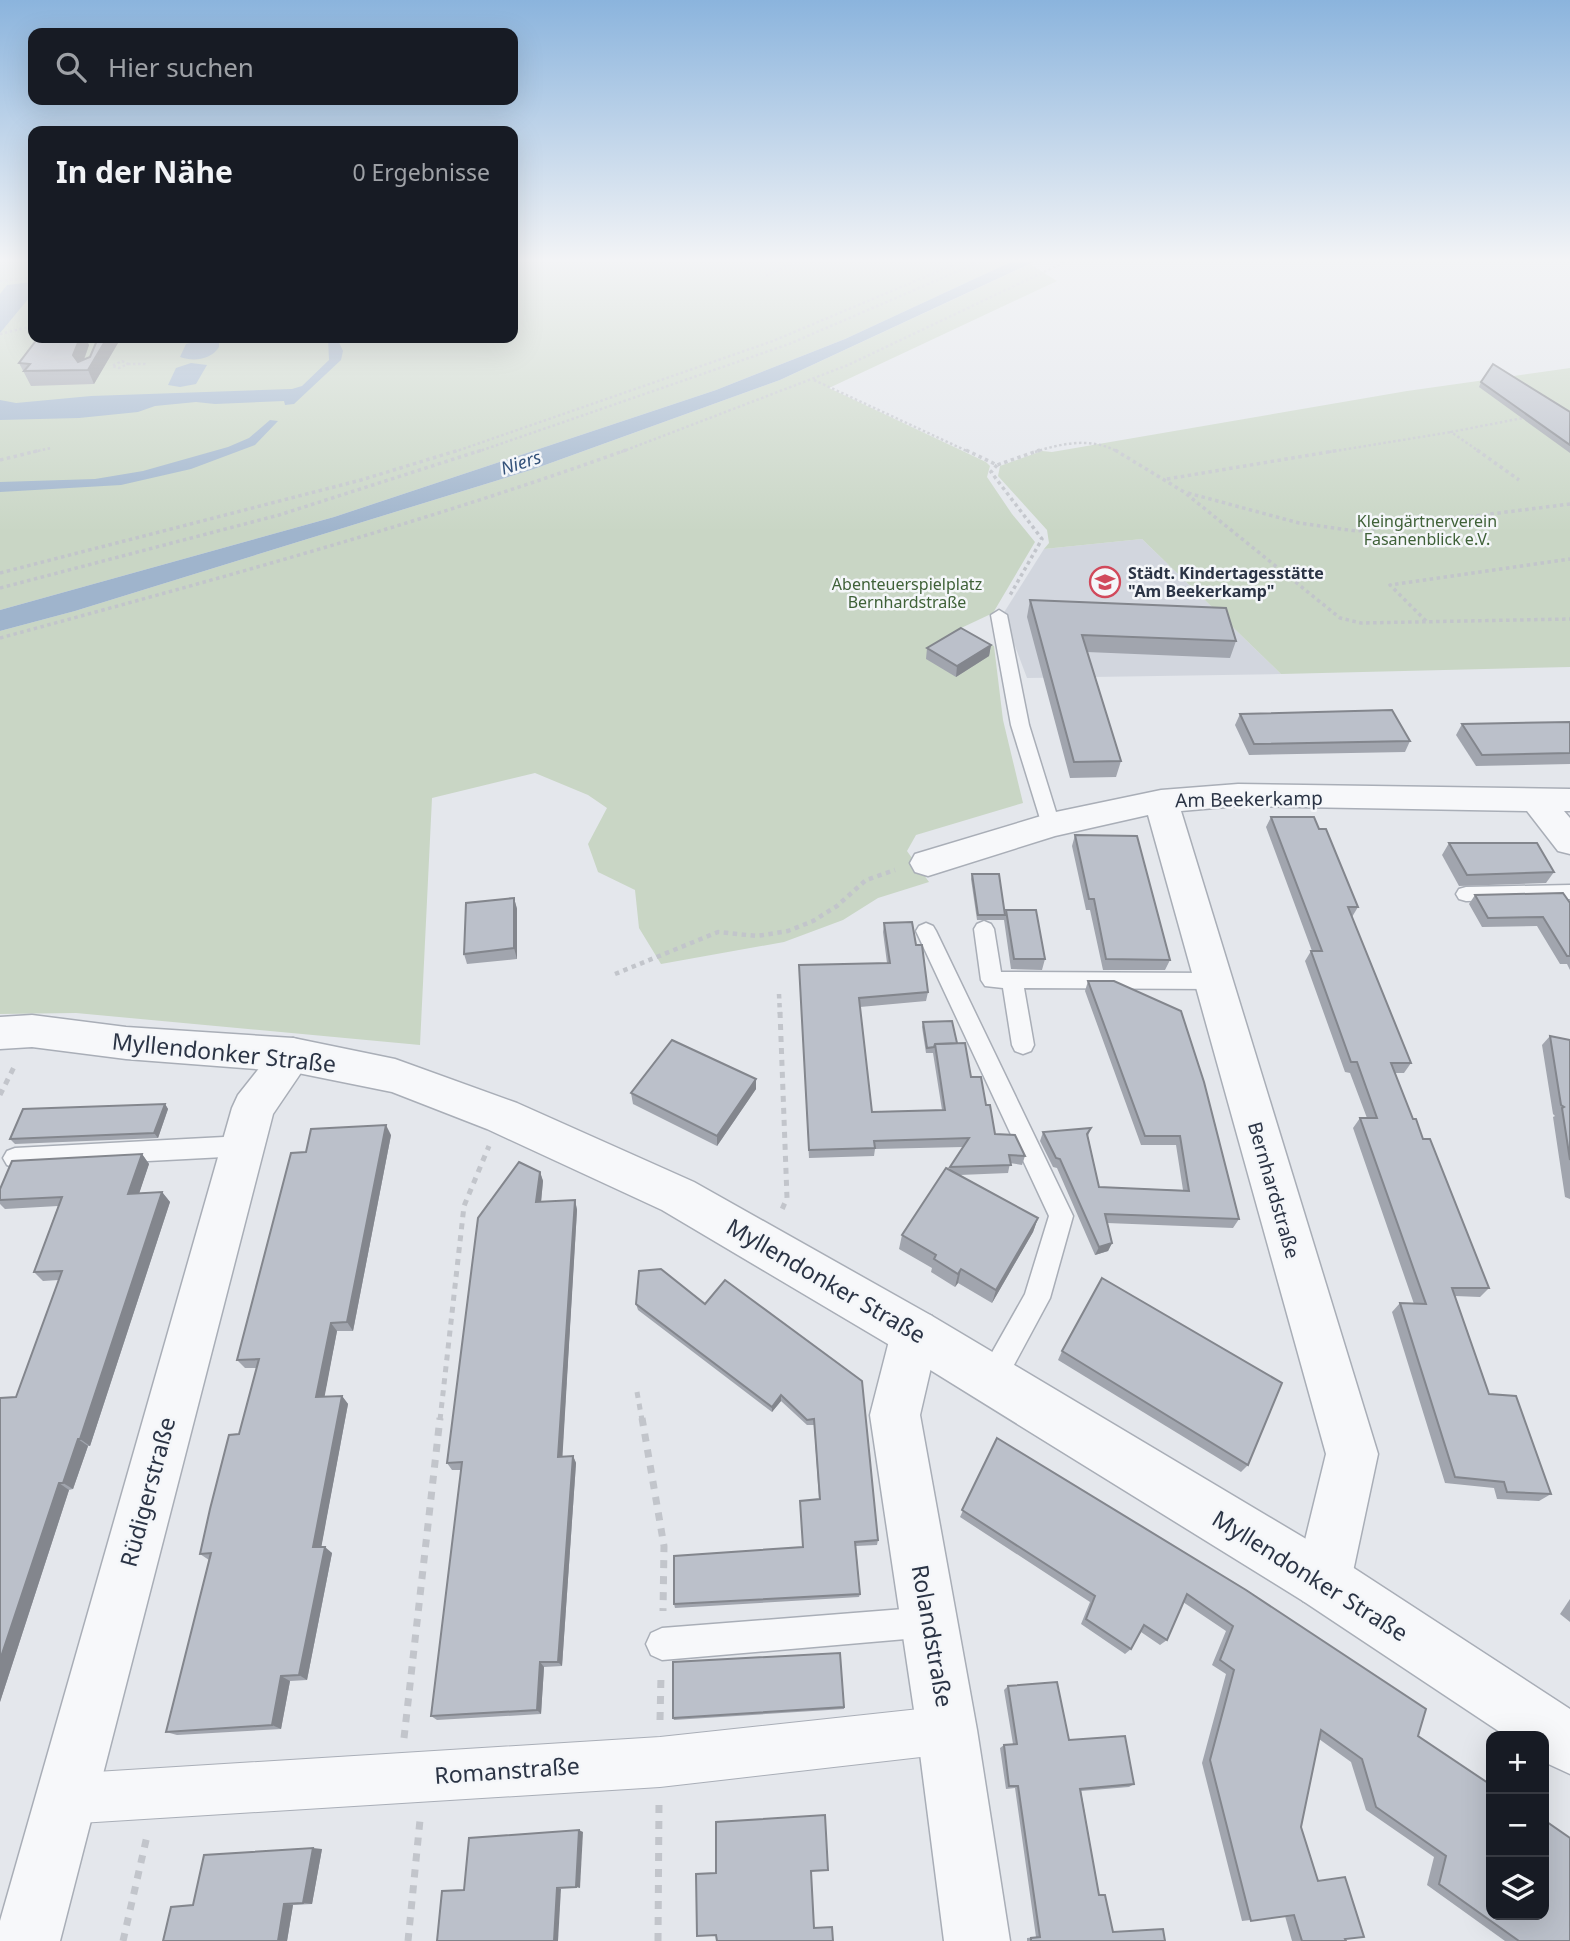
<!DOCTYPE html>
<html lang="de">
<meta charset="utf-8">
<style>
:root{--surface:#171b24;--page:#20242c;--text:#f1f3f6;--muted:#9ea1a6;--line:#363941}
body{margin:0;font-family:"Noto Sans",sans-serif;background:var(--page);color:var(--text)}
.controls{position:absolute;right:21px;bottom:21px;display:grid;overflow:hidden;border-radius:14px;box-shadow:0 7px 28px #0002}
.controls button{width:63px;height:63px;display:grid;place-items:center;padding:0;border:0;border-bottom:2px solid var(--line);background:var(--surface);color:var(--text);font:35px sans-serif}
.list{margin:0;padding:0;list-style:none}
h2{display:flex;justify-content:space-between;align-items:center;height:91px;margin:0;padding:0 28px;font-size:30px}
h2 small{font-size:23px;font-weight:400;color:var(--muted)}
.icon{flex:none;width:38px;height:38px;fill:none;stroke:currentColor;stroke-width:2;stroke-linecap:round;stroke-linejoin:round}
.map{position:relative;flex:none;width:1570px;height:1941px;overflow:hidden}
.search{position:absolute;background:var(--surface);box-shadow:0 7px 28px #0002;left:28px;top:28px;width:490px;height:77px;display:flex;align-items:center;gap:18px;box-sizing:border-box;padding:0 24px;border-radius:14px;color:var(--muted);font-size:26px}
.panel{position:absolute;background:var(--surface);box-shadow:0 7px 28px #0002;left:28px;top:126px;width:490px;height:217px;border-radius:14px}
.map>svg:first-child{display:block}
.built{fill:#d2d6de}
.green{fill:#c9d6c5}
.water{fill:#9fb4cc}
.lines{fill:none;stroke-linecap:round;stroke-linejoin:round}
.service-casing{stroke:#a9aeb7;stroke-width:3}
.pedestrian-casing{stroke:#a9aeb7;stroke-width:2}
.minor-casing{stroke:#a9aeb7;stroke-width:3}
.tertiary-casing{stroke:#a9aeb7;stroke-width:3}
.path-far4{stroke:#c2c5cb;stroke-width:2.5;stroke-dasharray:2.5 2.5;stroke-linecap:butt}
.path-far3{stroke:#c2c5cb;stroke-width:3.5;stroke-dasharray:3.5 3.5;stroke-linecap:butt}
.path-far2{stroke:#c2c5cb;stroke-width:4.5;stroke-dasharray:4.5 4.5;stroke-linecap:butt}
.path-far1{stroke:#c2c5cb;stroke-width:5;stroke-dasharray:6 6;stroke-linecap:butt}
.path{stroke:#c2c5cb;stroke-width:7;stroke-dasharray:8 8;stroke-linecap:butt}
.service{fill:#f7f8fa;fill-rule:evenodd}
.pedestrian{fill:#f7f8fa;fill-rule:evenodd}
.minor{fill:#f7f8fa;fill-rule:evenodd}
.tertiary{fill:#f7f8fa;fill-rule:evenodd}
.wall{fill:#a1a5ae}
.shaded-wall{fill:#83868d}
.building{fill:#bbc0ca;stroke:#83868d;stroke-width:2}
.labels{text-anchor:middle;stroke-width:5;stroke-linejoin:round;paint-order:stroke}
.far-park-label{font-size:16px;fill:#3f6138;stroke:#f4f6f9}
.far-poi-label{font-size:16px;font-weight:bold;fill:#2b3445;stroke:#f4f6f9;text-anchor:start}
.far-water-label{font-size:18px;font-style:italic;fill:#34527a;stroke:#f4f6f9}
.street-label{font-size:19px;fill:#2b3445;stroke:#f4f6f9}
.near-street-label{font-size:23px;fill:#2b3445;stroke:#f4f6f9}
</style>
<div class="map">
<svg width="1570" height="1941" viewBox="0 0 1570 1941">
<rect width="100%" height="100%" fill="#e4e7ec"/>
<polygon class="built" points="1142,539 1281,674 1027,678 1003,614 1044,549"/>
<g class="green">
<polygon points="0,260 33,260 33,338 513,338 513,260 1015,260 845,339 716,390 334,517 0,610"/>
<polygon points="1030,264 1057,281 829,388 986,462 990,466 987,477 1012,514 1035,542 993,613 959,629 994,646 1003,720 1023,803 916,835 907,851 929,882 878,898 843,920 784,942 661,964 639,928 635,890 598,872 588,844 607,808 588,795 535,773 432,798 420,1045 76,1013 0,1014 0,631 75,611 534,469 780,380"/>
<polygon points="1570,368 1570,667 1281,674 1142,539 1044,549 1049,543 1047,530 998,476 1000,466 1042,451 1052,452 1407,391"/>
</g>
<g class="water">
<polygon points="1015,260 1038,260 780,380 534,469 75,611 0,631 0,610 334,517 716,390 845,339"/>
<polygon points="33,282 33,296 29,298 0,333 0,294 7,285"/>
<polygon points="328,338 337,338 343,351 341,360 294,404 285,405 284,401 215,404 196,402 155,406 138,412 79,418 0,420 0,400 16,403 91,396 292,389 302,386 329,360"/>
<path d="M210 339 219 342V347C211 360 193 362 180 357L186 344Z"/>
<polygon points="191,363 207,365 196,384 180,387 168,385 176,368"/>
<polygon points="270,420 278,421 255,445 191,469 121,485 0,492 0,482 95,479 143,471 228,447 249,438"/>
</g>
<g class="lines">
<g class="service-casing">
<g id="service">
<polygon points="999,610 1007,615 1029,725 1060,825 1058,830 1044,830 1042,825 1011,725 991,615"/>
<polygon points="1570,885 1570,899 1466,901 1459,899 1456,894 1459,889 1466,887"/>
<polygon points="984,921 991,924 994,929 1001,972 1213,973 1220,975 1224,981 1220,987 1213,989 1024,988 1034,1045 1031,1051 1023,1054 1015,1051 1012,1045 1003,988 985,986 981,980 974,929 977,924"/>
<polygon points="926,923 933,926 936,931 1073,1216 1050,1298 1001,1389 991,1393 981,1389 977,1379 1025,1294 1049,1216 916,931 919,926"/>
<polygon points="243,1136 251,1139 255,1146 251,1153 243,1156 15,1168 7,1165 3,1158 7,1151 15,1148"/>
<polygon points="929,1607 940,1611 944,1622 940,1633 929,1637 662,1660 651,1655 646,1644 651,1633 662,1628"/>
</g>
</g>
<g class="pedestrian-casing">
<polygon id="pedestrian" points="947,1706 964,1713 971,1730 964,1747 947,1754 660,1787 64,1824 46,1817 39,1799 46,1781 64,1774 660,1737"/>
</g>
<g class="minor-casing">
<g id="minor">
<polygon points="1238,784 1570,789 1570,811 1564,811 1570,818 1570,854 1558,851 1527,811 1238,806 1181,811 1378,1454 1351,1581 1343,1601 1323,1609 1303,1601 1295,1581 1326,1454 1148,815 1055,836 928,876 915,872 910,863 915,854 1051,813 1161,790"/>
<polygon points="293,1038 307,1043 313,1055 273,1114 60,1941 0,1941 0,1921 232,1108 238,1095 279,1043"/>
<polygon points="915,1309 932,1316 939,1333 920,1415 977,1730 1010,1941 944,1941 917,1730 870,1415 891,1333 898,1316"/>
</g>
</g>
<g class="tertiary-casing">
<polygon id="tertiary" points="32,1015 126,1027 293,1038 395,1059 517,1103 694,1182 932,1316 1343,1561 1570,1709 1570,1774 1544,1762 1544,1736 1506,1736 1303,1601 898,1350 662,1210 487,1129 392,1092 293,1072 126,1059 32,1047 0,1049 0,1017"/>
</g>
<g class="path-far4">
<polyline points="0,271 3,260"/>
<polyline points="766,276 799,260"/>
<polyline points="0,281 33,278"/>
<polyline points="0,334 33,326"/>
<polygon points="122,361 128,364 119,368 112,366"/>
<polyline points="128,364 148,364"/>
<polyline points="814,380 969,452"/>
<polyline points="33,452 51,448"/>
<polyline points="454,452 773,341 965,260"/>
<polyline points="477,452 789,344 984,260"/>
<polyline points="621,452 848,365 1069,260"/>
<path d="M1035 452C1062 443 1092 437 1118 452"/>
<polyline points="1329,452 1451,432"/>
<polyline points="1480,452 1451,432 1528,417"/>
</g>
<g class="path-far3">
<polyline points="966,450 997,465 1040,450"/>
<polyline points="1115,450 1184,492 1340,618 1361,623 1570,619"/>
<polyline points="1477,450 1519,480"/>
<polyline points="0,460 41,450"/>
<polyline points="997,465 991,472 1042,539 1009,597"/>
<polyline points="1167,479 1340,450"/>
<polyline points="1188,493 1299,523 1356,531 1570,504"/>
<polyline points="0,573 361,480 459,450"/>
<polyline points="0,588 279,515 482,450"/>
<polyline points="1426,621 1390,585 1570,559"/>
<path d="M0 638C210 581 421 524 626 450"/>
</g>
<g class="path-far2">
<polyline points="615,974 718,932 757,936 788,931 813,921 837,906 866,880 895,870"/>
<polyline points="779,994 780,1014"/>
</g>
<g class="path-far1">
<polyline points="780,1012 787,1198 780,1214"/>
<polyline points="0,1095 15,1065"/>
<polyline points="637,1392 642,1420"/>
<polyline points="440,1420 464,1206 489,1146"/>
</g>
<g class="path">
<polyline points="642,1418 664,1546 663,1611"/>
<polyline points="660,1720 661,1676"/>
<polyline points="404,1738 440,1418"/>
<polyline points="123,1941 147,1836"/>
<polyline points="408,1941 420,1820"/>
<polyline points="658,1941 659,1802"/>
</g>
<use href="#service" class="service"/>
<use href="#pedestrian" class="pedestrian"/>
<use href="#minor" class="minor"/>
<use href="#tertiary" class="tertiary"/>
</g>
<g class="wall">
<polygon points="98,338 116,338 118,343 94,384 31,386 19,363 89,345 84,360 90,357"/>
<polygon points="1481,382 1570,412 1570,453 1479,387"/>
<polygon points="1030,600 1236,641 1230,658 1087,652 1121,761 1116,777 1070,778 1027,617"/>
<polygon points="991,645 989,656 956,677 926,659 927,648"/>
<polygon points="1240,714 1410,741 1405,752 1249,755 1235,725"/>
<polygon points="1570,722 1570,764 1476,766 1456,735 1462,724"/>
<polygon points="1271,817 1319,829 1358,907 1352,917 1411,1063 1404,1073 1395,1073 1413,1119 1423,1139 1489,1288 1480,1297 1455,1296 1489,1394 1551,1494 1539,1501 1497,1499 1494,1488 1445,1483 1392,1312 1400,1303 1414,1304 1353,1128 1360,1118 1367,1118 1350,1073 1345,1072 1305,961 1311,951 1312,951 1266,827"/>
<polygon points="1075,835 1170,960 1165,970 1103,970 1090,910 1086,910 1072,846"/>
<polygon points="1449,843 1554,872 1546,883 1459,886 1442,855"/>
<polygon points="972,874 1005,914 1006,910 1045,959 1042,970 1011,969 1004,920 977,920 971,879"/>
<polygon points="1475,895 1570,903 1570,970 1567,964 1560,964 1537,926 1482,927 1469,904"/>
<polygon points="514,898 517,909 517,959 467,964 464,954"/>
<polygon points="884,923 916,945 928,992 926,1001 860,1007 872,1112 942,1110 933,1053 926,1053 922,1027 923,1022 957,1043 971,1077 986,1105 995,1134 1025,1156 1022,1165 1010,1163 1008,1173 960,1175 1038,1218 1033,1232 992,1303 958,1283 955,1287 931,1272 932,1268 899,1249 902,1235 949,1169 963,1147 875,1149 874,1156 809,1158 799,965 887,963 883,932"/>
<polygon points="1088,981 1239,1219 1233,1228 1107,1223 1112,1243 1108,1251 1095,1255 1057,1168 1053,1167 1040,1141 1043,1132 1091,1128 1088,1136 1099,1187 1183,1190 1176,1145 1141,1145 1085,991"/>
<polygon points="1550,1036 1570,1040 1570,1199 1565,1197 1553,1117 1555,1116 1553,1114 1542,1045"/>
<polygon points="756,1089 717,1146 633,1104 631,1093"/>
<polygon points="165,1104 168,1109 158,1138 15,1144 10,1139"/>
<polygon points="391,1135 353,1331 337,1331 324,1397 342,1396 348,1404 321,1547 332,1553 307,1680 290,1681 281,1729 177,1735 166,1732 209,1560 200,1554 239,1434 257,1368 245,1368 237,1360 306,1152"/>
<polygon points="142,1154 149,1164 139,1193 162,1192 170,1202 90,1446 88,1446 73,1489 69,1490 0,1702 0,1398 16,1397 59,1280 43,1281 34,1272 58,1206 5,1209 0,1204 0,1189"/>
<polygon points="540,1172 543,1181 541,1202 575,1200 577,1210 562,1457 573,1456 576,1463 562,1666 544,1667 541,1714 437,1720 431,1716 461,1470 452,1470 447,1463"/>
<polygon points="636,1304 705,1304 862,1381 878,1540 877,1545 856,1546 860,1594 859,1597 675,1608 674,1604 803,1547 819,1499 814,1425 807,1425 781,1401 772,1412 638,1310"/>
<polygon points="1062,1351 1248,1465 1241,1472 1058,1360"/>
<polygon points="997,1438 1418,1736 1570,1941 1505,1941 1427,1885 1434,1857 1366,1810 1351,1762 1319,1739 1301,1827 1317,1881 1346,1941 1292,1941 1285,1916 1242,1921 1202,1763 1226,1674 1212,1665 1226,1631 1183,1602 1167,1640 1160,1645 1141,1632 1131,1649 1125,1654 1081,1624 1090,1602 960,1517"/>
<polygon points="1570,1599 1570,1622 1560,1614"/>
<polygon points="1008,1686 1069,1740 1134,1784 1129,1787 1081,1791 1099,1895 1113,1932 1165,1941 1027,1941 1027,1938 1036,1937 1015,1788 1006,1789 1000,1748 1004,1745 1013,1744 1004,1690"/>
<polygon points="844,1707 844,1709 674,1720 673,1718"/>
<polygon points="322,1849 312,1904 293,1905 287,1941 163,1941 193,1905"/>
</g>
<g class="shaded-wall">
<polygon points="80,338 86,338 89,345 80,370 73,355"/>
<polygon points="107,338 116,338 118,343 94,384 88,370"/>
<polygon points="991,645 989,656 956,677 957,666"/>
<polygon points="514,898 517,909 517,959 514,948"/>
<polygon points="756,1079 756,1089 717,1146 717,1136"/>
<polygon points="165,1104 168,1109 158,1138 154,1133"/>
<polygon points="386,1125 391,1135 353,1331 347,1322"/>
<polygon points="142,1154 149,1164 136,1203 128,1194"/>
<polygon points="540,1172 543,1181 540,1212 536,1202"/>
<polygon points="162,1192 170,1202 90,1446 80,1439"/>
<polygon points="575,1200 577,1210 562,1464 558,1457"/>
<polygon points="1038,1218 1033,1232 992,1303 996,1290"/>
<polygon points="1112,1243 1108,1251 1095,1255 1099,1247"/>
<polygon points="961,1269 958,1283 955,1287 958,1274"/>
<polygon points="331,1323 337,1331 323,1405 316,1397"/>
<polygon points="781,1395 781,1401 772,1412 772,1407"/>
<polygon points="342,1396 348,1404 320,1554 313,1547"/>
<polygon points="78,1439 88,1446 73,1489 63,1483"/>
<polygon points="573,1456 576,1463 562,1666 558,1662"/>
<polygon points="59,1483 69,1490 0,1702 0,1660"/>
<polygon points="325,1547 332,1553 307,1680 299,1675"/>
<polygon points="540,1662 544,1667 541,1714 537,1710"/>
<polygon points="281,1676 290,1681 281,1729 272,1725"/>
<polygon points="579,1830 583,1832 580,1888 576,1887"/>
<polygon points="313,1848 322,1849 312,1904 303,1903"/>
<polygon points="557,1888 561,1889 558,1941 554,1941"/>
<polygon points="284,1904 293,1905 287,1941 278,1941"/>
</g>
<g class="building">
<polygon points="38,338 80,338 73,355 78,362 90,357 98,338 107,338 88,370 24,371 30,364 19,363"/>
<polygon points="1493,364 1570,412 1570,445 1481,382"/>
<polygon points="1030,600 1226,608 1236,641 1082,635 1121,761 1074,762"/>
<polygon points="961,628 991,645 957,666 927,648"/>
<polygon points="1392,710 1410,741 1254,744 1240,714"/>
<polygon points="1570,722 1570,753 1482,755 1462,724"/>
<polygon points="1271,817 1314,817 1319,829 1326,829 1358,907 1348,907 1411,1063 1391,1063 1413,1119 1416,1119 1423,1139 1430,1139 1489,1288 1452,1288 1489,1394 1516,1396 1551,1494 1507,1492 1504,1482 1455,1477 1400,1303 1426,1304 1360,1118 1377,1118 1357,1062 1351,1062 1311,951 1322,951"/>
<polygon points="1075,835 1137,836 1170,960 1106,959 1094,899 1089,899"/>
<polygon points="1449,843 1537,843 1554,872 1467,875"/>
<polygon points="972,874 999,874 1005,915 978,915"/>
<polygon points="1563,893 1570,903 1570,956 1567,956 1543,917 1488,918 1475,895"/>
<polygon points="514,898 514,948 464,954 466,903"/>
<polygon points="1006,910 1036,910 1045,959 1014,959"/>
<polygon points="912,922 916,945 922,945 928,992 859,998 872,1112 945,1110 935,1044 965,1043 971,1077 981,1077 986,1105 990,1105 995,1134 1015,1135 1025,1156 1009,1155 1011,1165 950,1167 969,1138 874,1141 875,1148 809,1150 799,965 890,963 884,923"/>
<polygon points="1088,981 1114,981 1181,1011 1204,1082 1239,1219 1105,1214 1112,1243 1099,1247 1060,1159 1056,1158 1043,1132 1091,1128 1087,1134 1099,1187 1189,1191 1180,1136 1145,1136"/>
<polygon points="952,1021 957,1043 935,1044 934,1047 927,1048 923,1022"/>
<polygon points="1550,1036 1570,1040 1570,1160 1562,1108 1564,1107 1561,1105"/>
<polygon points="672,1040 756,1079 717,1136 631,1093"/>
<polygon points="165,1104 154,1133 10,1139 23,1109"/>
<polygon points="386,1125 347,1322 331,1323 316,1397 342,1396 313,1547 325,1547 299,1675 281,1676 272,1725 166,1732 211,1553 200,1554 210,1509 229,1435 239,1434 259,1359 237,1360 291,1153 306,1152 311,1129"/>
<polygon points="142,1154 128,1194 162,1192 80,1439 78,1439 63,1483 59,1483 0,1660 0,1398 16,1397 62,1271 34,1272 62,1197 0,1200 0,1189 12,1161"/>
<polygon points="519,1162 540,1172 536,1202 575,1200 558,1457 573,1456 558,1662 540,1662 537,1710 431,1716 462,1462 447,1463 478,1218"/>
<polygon points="946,1168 1038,1218 996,1290 961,1269 958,1274 934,1259 936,1255 902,1235"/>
<polygon points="661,1269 705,1304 725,1280 862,1381 878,1540 855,1542 860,1594 674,1604 674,1556 803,1547 800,1501 820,1499 814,1419 807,1420 781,1395 772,1407 636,1304 639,1271"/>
<polygon points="1102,1278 1282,1383 1248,1465 1062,1351"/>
<polygon points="997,1438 1246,1590 1426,1709 1418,1736 1491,1785 1491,1915 1544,1915 1544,1820 1570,1838 1570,1941 1519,1941 1439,1884 1446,1856 1376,1807 1362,1759 1321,1730 1301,1827 1318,1881 1345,1877 1364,1937 1345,1939 1346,1941 1302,1941 1294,1915 1251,1921 1210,1760 1234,1670 1220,1660 1233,1626 1187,1594 1167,1640 1144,1625 1131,1649 1086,1619 1095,1596 962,1510"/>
<polygon points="840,1653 844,1707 673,1718 673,1662"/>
<polygon points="1057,1682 1069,1740 1125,1736 1134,1784 1080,1789 1099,1895 1105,1895 1113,1932 1163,1929 1165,1941 1031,1941 1031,1938 1040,1937 1018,1786 1009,1786 1004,1745 1017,1744 1008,1686"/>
<polygon points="825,1815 828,1870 811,1871 814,1928 832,1927 833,1941 717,1941 716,1935 697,1936 696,1874 716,1873 716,1822"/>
<polygon points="579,1830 576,1887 557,1888 554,1941 437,1941 442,1891 464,1890 469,1838"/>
<polygon points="313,1848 303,1903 284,1904 278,1941 163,1941 171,1907 193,1905 204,1855"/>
</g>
<linearGradient id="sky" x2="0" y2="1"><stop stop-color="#8bb4dd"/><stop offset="0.49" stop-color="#f3f4f6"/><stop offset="1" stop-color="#f3f4f6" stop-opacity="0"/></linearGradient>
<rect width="1570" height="532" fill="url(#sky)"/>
<defs>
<g id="school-ring" transform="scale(1.575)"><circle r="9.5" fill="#f4f6f9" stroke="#d1495b" stroke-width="1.5"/><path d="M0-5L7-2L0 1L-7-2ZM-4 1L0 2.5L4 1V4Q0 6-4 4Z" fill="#d1495b"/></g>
</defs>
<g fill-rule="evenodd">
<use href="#school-ring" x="1105" y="582"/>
</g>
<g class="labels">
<g class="far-park-label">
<text x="1427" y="527">Kleingärtnerverein<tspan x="1427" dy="18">Fasanenblick e.V.</tspan></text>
<text x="907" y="590">Abenteuerspielplatz<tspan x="907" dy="18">Bernhardstraße</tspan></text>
</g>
<g class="far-poi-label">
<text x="1128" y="579">Städt. Kindertagesstätte<tspan x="1128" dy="18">"Am Beekerkamp"</tspan></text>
</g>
<g class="far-water-label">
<text transform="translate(521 463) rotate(-18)" y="6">Niers</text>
</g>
<g class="street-label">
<text transform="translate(1249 799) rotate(-1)" y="7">Am Beekerkamp</text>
<text transform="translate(1274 1190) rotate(74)" y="7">Bernhardstraße</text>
</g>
<g class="near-street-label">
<text transform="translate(224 1053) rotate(6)" y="8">Myllendonker Straße</text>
<text transform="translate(826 1281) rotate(30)" y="8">Myllendonker Straße</text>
<text transform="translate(148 1492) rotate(-75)" y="8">Rüdigerstraße</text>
<text transform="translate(1310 1576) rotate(32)" y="8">Myllendonker Straße</text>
<text transform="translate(932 1636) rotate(80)" y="8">Rolandstraße</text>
<text transform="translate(507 1771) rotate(-4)" y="8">Romanstraße</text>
</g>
</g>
</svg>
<div class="controls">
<button>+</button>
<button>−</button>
<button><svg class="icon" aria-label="layers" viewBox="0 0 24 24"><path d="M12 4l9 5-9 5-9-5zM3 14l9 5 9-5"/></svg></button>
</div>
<div class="search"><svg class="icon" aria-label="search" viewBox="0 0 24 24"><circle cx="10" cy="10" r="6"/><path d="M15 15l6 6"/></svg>Hier suchen</div>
<section class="panel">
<h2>In der Nähe<small>0 Ergebnisse</small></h2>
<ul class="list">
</ul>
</section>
</div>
